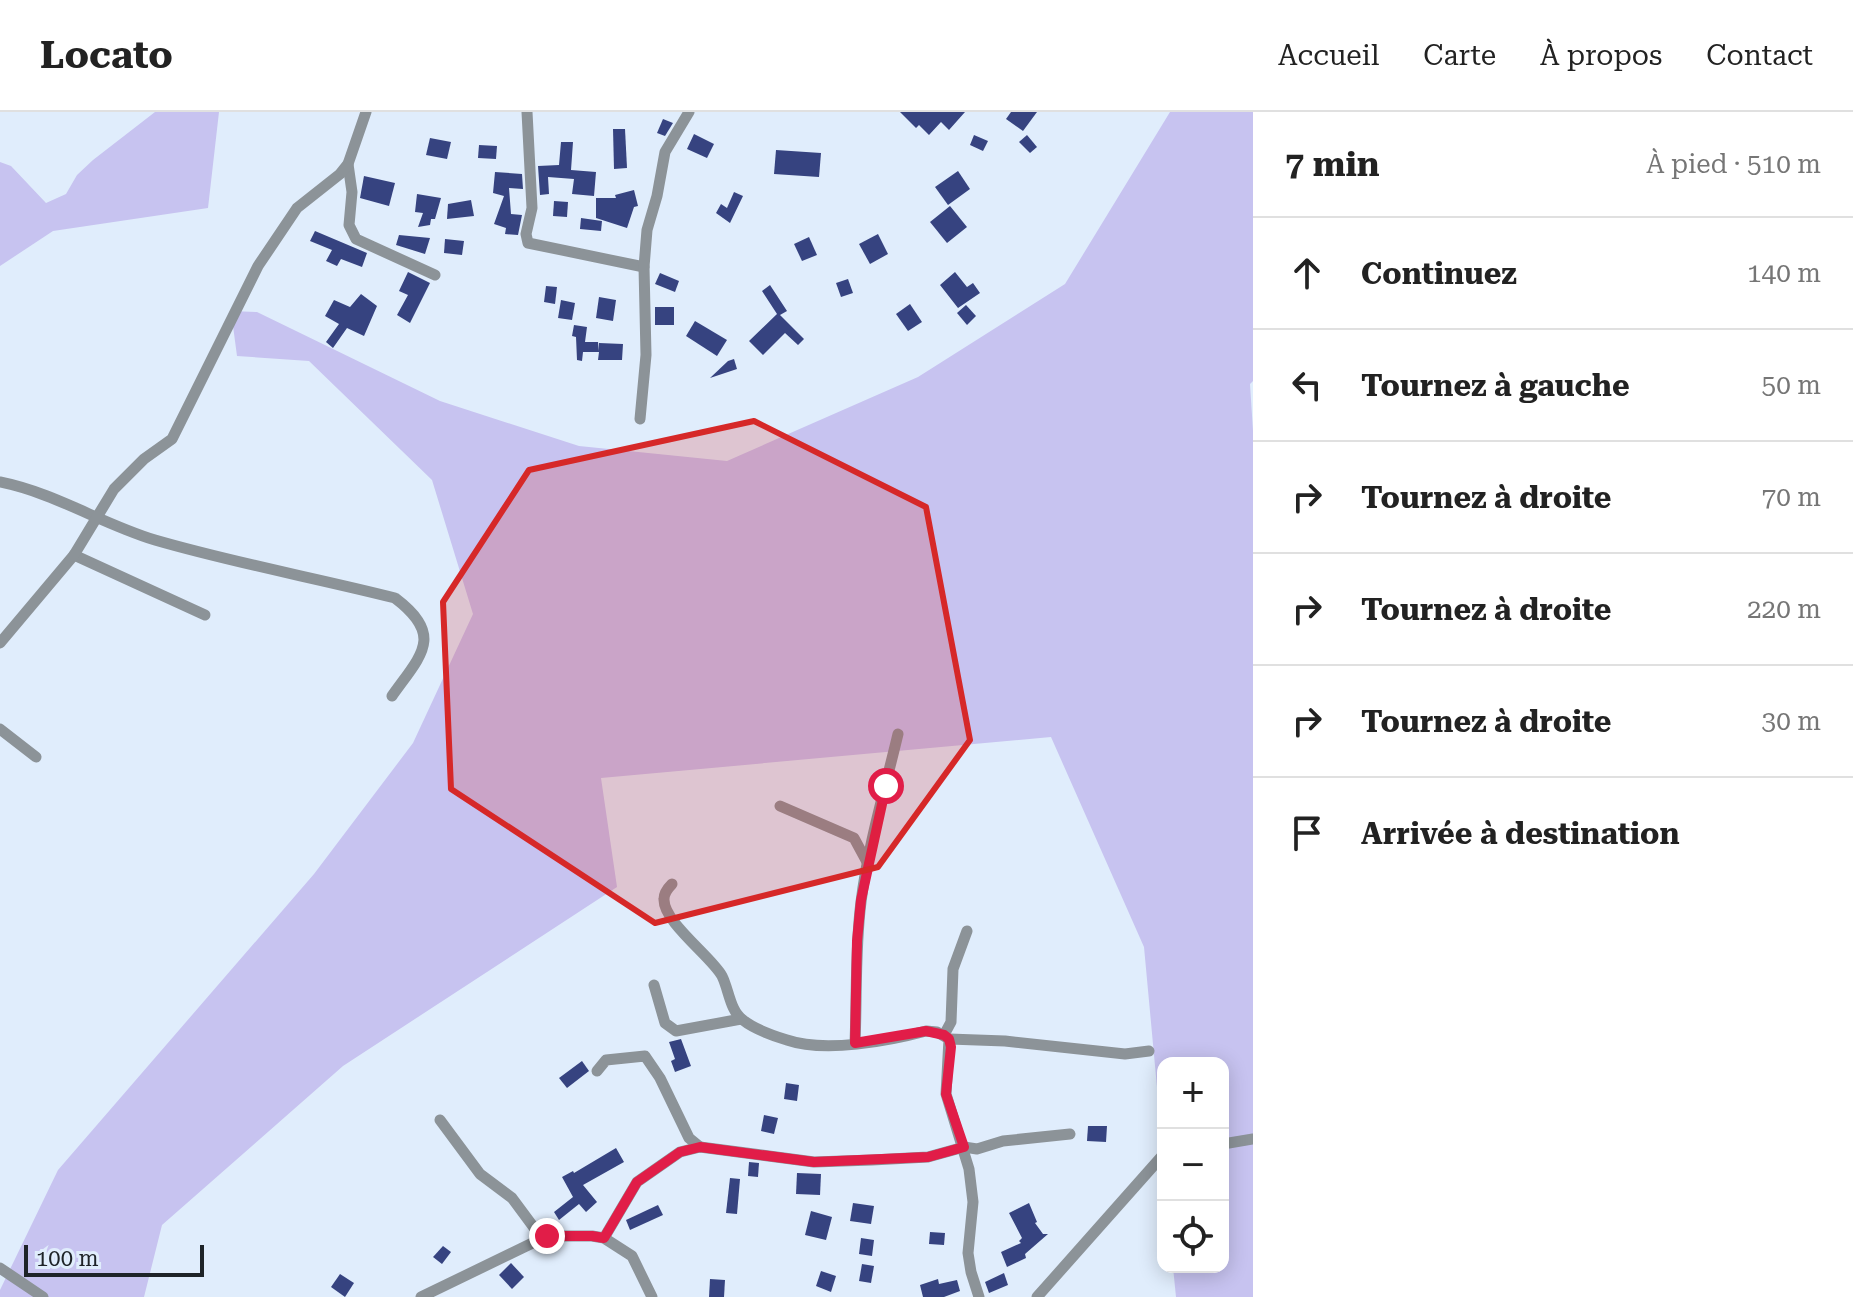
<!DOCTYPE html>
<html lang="fr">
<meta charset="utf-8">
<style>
:root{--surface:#fff;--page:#f2f2f2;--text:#222;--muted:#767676;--line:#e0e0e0}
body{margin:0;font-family:"Roboto Serif",serif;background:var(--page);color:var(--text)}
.controls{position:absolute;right:24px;bottom:24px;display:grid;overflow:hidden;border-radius:16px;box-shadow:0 4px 20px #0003}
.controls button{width:72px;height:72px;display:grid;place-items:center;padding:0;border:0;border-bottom:2px solid var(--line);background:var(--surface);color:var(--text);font:40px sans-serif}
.scale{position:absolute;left:24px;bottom:20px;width:180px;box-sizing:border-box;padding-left:8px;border:4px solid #1e2328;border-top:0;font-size:22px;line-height:28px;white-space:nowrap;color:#1e2328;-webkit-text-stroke:6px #e0edfc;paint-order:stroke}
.stop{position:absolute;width:24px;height:24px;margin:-18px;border:6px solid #e11d48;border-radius:50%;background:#fff}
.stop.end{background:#e11d48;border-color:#fff;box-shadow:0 2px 8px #0008}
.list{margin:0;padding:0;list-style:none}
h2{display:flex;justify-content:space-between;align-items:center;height:104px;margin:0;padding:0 32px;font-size:34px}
h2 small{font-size:26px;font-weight:400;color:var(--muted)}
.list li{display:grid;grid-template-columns:52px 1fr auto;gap:24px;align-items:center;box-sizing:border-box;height:112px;padding:0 32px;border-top:2px solid var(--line)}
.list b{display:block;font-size:30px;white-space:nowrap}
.list em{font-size:26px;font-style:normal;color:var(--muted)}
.icon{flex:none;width:44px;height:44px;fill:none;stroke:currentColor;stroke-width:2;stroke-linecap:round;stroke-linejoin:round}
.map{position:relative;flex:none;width:1253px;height:1185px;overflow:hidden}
header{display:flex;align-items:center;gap:48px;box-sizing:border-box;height:112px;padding:0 40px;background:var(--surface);border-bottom:2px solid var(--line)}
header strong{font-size:38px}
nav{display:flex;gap:44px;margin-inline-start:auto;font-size:28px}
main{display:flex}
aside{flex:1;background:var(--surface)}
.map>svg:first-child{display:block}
.green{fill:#c7c3f0}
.building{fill:#364380}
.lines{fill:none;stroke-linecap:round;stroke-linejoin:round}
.street{stroke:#8c9398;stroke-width:11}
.route{stroke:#e11d48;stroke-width:10}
.marked{fill:#d62828;fill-opacity:0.2;stroke:#d62828;stroke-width:6;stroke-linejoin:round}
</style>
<header>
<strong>Locato</strong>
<nav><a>Accueil</a><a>Carte</a><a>À propos</a><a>Contact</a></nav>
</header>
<main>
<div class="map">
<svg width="1253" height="1185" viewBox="0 0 1253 1185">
<rect width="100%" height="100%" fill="#e0edfc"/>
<g class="green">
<polygon points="155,0 219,0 208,96 53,119 0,154 0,50 11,54 46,91 66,82 77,63 93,48"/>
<polygon points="1170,0 1253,0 1253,269 1250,272 1253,319 1253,1185 1176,1185 1173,1155 1223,1155 1223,951 1163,951 1163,1040 1144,835 1051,625 601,666 617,775 343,954 162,1113 144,1185 0,1185 0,1178 58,1058 314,762 413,631 473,502 432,368 309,249 237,244 231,199 257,200 440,289 579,334 727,349 918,265 1065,172"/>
</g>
<g class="building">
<polygon points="900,0 965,0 949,18 941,10 929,23 919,13 916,16"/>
<polygon points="1011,0 1037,0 1023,19 1006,7"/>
<polygon points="663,7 673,11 665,24 657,21"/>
<polygon points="613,17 625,17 627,56 614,57"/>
<polygon points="694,22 714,32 707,46 687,37"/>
<polygon points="974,23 988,29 983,39 970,33"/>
<polygon points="1027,23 1037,35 1030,41 1019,30"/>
<polygon points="430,26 451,30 447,47 426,43"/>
<polygon points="561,30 573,30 571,58 596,60 594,84 572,82 574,67 548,65 549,82 540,83 538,54 559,53"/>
<polygon points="479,33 497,34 496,47 478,46"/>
<polygon points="776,38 821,41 819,65 774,62"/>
<polygon points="958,59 970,77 948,93 935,75"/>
<polygon points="495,60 522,62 523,77 509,76 511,102 522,103 518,123 505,122 506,116 494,112 504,84 493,81"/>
<polygon points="364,64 395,71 389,94 360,86"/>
<polygon points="634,78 638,94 634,95 627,116 596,106 596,86 616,86 615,83"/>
<polygon points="734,80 743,84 730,111 716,101 721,92 727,96"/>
<polygon points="417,82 441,86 435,107 431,107 430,113 418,115 423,101 415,100"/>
<polygon points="471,88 474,104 447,107 448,92"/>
<polygon points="554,89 568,90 567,105 553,104"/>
<polygon points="950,94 967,115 947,131 930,110"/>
<polygon points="581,106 602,109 601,119 580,117"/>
<polygon points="315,119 367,141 362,155 341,147 337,154 326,149 332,138 310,129"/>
<polygon points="878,122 888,142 870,152 859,132"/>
<polygon points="399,123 430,126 425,142 396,133"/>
<polygon points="809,125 817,143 802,149 794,132"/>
<polygon points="445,127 464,129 462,143 444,141"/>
<polygon points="408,160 430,171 410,211 397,203 408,183 399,179"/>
<polygon points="955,160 967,175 973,171 980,181 958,196 940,173"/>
<polygon points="660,161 679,169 675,180 655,172"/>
<polygon points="848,167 853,181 841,185 836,171"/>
<polygon points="770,173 787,199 780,203 804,227 798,233 785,221 763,243 749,229 777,202 762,179"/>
<polygon points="546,174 557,175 555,192 544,190"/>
<polygon points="361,182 377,194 364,224 347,216 333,236 326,230 339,212 325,204 334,188 350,195"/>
<polygon points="599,185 616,188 613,209 596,206"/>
<polygon points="561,188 575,191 572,208 558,206"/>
<polygon points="910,192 922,210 908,219 896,202"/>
<polygon points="966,193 976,204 967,213 957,201"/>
<rect x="655" y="195" width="19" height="18"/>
<polygon points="695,209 727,228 717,244 686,224"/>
<polygon points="574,213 587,215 585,230 598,230 599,239 599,231 623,232 622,248 598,248 599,240 583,240 582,249 577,248 576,225 572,224"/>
<polygon points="734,247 737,257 710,266 728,249"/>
<polygon points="681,927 691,954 675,960 671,949 675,947 669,930"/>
<polygon points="582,949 589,959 567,976 559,966"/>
<polygon points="786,971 799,973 797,989 784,987"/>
<polygon points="764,1003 778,1006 774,1022 761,1019"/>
<polygon points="1088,1014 1107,1014 1106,1030 1087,1029"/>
<polygon points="616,1036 624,1050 583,1073 597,1090 586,1100 579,1092 559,1108 554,1100 573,1085 562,1065 573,1059 574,1061"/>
<polygon points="749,1050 759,1051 758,1065 748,1064"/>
<polygon points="797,1061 821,1062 820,1083 796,1082"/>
<polygon points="730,1066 740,1067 737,1102 726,1101"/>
<polygon points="853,1091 874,1094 871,1112 850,1109"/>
<polygon points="1029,1091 1037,1110 1035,1111 1043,1122 1048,1122 1025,1142 1026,1146 1007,1155 1001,1140 1021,1131 1019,1129 1022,1126 1009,1101"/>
<polygon points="658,1093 663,1103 630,1118 626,1108"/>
<polygon points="811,1099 832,1105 826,1128 805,1123"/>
<polygon points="930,1120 945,1121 944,1133 929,1132"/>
<polygon points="861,1126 874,1128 872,1144 859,1142"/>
<polygon points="443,1134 451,1140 442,1152 433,1145"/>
<polygon points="511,1151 524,1165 512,1177 499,1163"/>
<polygon points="862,1152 874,1154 871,1171 859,1169"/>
<polygon points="821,1159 836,1164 831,1180 816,1174"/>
<polygon points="1004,1161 1008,1173 989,1181 985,1170"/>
<polygon points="340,1162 354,1171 345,1185 331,1175"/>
<polygon points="710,1167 725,1168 724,1185 709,1185"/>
<polygon points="938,1167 939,1172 957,1168 960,1179 944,1185 923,1185 920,1173"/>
</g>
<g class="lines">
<g class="street">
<polyline points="527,0 532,96 526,122 528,131 644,155"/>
<polyline points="348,52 352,80 349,113 356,127 435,163"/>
<polyline points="640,307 646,243 644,155 647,118 657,84 665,40 689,0"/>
<path d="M0 370C55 381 102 412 155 428 234 451 316 466 395 486 445 524 421 543 392 584"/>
<polyline points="74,443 205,503"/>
<polyline points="0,531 74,443 114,377 144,347 172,327 258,154 297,96 340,62 348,52 366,0"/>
<polyline points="0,617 36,645"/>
<polyline points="780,694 854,726 867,750"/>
<path d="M672 772C668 776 664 781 664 787 663 810 712 845 722 864 729 878 730 899 743 908 754 917 774 924 787 928 825 941 889 929 926 919L937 920 949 927 946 982 969 1057 973 1090 968 1141 971 1160 979 1185"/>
<polyline points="654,873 665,911 676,919 741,907"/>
<polyline points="944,923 951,910 953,857 967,819"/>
<polyline points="949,927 1005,929 1125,942 1149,939"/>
<path d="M855 931C857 884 855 836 861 790 868 733 885 677 898 622"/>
<polyline points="597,959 606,948 645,944 660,966 689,1026 700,1035"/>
<polyline points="440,1008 480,1062 512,1086 535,1117 547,1124"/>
<polyline points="1223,1032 1253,1027"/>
<polyline points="604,1126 637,1070 680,1040 700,1035 814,1050 872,1048 928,1045 964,1035 977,1037 1003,1029 1070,1022"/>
<polyline points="0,1156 43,1185"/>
<polyline points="421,1185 547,1124 592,1124 604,1126 632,1144 652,1185"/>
<polyline points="1037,1185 1163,1043"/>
</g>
</g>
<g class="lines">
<polyline class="route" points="547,1124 592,1124 604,1126 637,1070 680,1040 700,1035 814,1050 928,1045 964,1035 946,982 951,935 949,927 944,923 926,919 855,931 857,829 861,788 886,674"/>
</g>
<path class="marked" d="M754 309 926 395 970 628 878 755 655 811 451 677 443 490 529 358Z"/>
</svg>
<div class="controls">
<button>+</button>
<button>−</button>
<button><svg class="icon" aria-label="locate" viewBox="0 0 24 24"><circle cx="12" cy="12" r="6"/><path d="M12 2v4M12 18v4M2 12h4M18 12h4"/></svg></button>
</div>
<div class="scale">100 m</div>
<div class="stop" style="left:886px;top:674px"></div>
<div class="stop end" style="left:547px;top:1124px"></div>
</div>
<aside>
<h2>7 min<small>À pied · 510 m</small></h2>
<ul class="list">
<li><svg class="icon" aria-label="ahead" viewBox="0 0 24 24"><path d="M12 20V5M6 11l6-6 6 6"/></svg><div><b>Continuez</b></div><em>140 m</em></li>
<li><svg class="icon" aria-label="left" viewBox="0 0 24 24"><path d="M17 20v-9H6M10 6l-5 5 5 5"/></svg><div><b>Tournez à gauche</b></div><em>50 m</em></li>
<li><svg class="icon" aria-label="right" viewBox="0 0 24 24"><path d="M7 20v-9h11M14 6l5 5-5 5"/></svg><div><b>Tournez à droite</b></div><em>70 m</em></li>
<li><svg class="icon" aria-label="right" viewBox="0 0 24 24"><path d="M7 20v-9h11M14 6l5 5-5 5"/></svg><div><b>Tournez à droite</b></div><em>220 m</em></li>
<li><svg class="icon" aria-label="right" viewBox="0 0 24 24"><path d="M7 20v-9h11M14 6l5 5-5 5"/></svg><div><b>Tournez à droite</b></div><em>30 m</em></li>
<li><svg class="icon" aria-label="arrive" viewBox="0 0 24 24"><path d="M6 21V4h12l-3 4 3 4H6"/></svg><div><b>Arrivée à destination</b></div></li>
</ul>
</aside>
</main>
